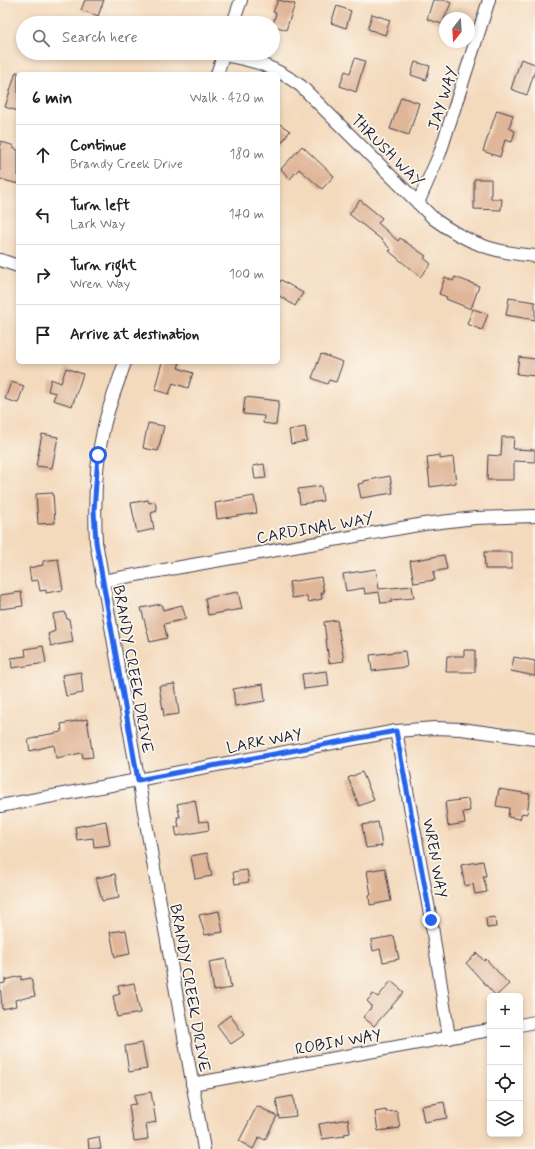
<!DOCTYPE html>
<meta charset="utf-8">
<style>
:root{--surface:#fff;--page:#f2f2f2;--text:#222;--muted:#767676;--line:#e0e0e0}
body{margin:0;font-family:Mynerve,sans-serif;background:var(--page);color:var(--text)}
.controls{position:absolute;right:12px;bottom:12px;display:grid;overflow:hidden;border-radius:6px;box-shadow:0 2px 6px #0003}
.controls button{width:36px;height:36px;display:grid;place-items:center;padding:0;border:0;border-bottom:1px solid var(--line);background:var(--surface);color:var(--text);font:20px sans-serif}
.compass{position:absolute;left:439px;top:12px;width:36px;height:36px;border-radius:50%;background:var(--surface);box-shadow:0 2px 6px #0003;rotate:197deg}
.stop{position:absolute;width:12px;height:12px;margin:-9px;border:3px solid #2563eb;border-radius:50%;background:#fff}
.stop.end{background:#2563eb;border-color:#fff;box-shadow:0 1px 4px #0008}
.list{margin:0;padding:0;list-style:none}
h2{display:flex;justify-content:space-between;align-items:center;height:52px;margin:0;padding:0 16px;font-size:17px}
h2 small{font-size:13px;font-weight:400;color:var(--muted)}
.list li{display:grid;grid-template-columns:26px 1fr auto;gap:12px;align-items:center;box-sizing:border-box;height:60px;padding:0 16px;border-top:1px solid var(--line)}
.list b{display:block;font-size:15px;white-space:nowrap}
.list p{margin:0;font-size:13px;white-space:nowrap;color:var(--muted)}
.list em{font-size:13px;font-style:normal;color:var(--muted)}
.icon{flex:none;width:22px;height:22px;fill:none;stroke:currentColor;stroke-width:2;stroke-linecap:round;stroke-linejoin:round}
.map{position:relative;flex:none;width:535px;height:1149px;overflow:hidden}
.search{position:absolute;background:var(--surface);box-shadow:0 2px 6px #0003;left:16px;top:16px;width:264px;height:44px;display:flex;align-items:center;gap:10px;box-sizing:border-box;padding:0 14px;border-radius:22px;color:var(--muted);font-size:15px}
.panel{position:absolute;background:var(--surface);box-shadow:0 2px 6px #0003;left:16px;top:72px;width:264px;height:292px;border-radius:6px}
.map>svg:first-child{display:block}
.building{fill:#e0b699}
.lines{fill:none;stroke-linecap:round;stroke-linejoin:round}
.minor-casing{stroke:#423e4e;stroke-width:14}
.minor{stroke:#fff;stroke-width:12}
.route{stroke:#2563eb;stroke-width:5}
.labels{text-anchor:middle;stroke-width:3.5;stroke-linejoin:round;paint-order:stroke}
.street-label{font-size:16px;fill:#22223b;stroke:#fbf7ec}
</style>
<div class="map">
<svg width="535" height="1149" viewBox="0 0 535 1149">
<rect width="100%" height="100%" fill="#fbf7ec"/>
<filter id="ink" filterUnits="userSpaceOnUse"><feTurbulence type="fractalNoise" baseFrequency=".025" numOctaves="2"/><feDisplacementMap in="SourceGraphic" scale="8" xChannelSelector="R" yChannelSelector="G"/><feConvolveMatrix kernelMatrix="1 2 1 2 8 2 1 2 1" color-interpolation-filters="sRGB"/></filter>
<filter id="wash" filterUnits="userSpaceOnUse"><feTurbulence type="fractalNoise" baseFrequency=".012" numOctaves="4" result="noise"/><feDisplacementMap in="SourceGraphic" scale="16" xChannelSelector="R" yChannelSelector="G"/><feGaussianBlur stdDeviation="0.9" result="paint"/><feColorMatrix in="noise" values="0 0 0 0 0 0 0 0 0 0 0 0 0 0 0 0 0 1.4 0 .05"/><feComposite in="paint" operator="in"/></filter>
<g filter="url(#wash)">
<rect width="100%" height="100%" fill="#f4dabd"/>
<g id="blocks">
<g class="building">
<polygon points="85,0 104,0 98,16 81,10"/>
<polygon points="278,0 295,4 286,30 273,25 276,13 273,12"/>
<polygon points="433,0 445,0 451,3 442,24 427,19"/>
<polygon points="337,6 351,11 346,28 331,23"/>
<polygon points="372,14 390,20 385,35 368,29"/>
<polygon points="355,58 365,61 356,92 340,86 345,71 350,73"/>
<polygon points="521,59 535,64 535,70 527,95 511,89"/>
<polygon points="415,62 430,66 426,80 411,75"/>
<polygon points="16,72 18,72 18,111 5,107"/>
<polygon points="401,97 419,103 409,135 390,129"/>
<polygon points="497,110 513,115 509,128 515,131 512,142 505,140 500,157 483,151"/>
<polygon points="278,123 290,131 278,148"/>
<polygon points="0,141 14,146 13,148 18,150 18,184 0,179"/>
<polygon points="302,146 334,176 322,189 299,169 290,179 281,169"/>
<polygon points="474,179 491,179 491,199 502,199 501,210 474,209"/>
<polygon points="360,200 382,218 378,223 398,241 400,238 426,256 424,258 431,264 420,277 389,251 391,250 382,240 349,214"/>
<polygon points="445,277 453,281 455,277 479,286 471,309 446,299 447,297 439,294"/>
<polygon points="281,280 303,293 295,306 278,295 278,286"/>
<polygon points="509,298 535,302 535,320 506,315"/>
<polygon points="473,309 488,314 482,330 467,324"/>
<polygon points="321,354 343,362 336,382 329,380 327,384 312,378"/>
<polygon points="519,357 535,359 535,376 517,374"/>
<polygon points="162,362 180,362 178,368 193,373 188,388 173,383 169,394 155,390 157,384 156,384"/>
<polygon points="66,368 83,374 72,406 53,400 56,393 48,391 51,379 61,383"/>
<polygon points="11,382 24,386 18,403 5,399"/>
<polygon points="245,397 279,401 276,425 263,423 264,416 243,414"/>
<polygon points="148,423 164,426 158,451 143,448"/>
<polygon points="305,427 307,441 291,444 289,430"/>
<polygon points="42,434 58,437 52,468 36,466"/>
<polygon points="502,437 514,437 513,449 535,450 535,462 514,461 514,480 487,480 488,455 501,456"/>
<polygon points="440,455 440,459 453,457 456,483 430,487 427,457"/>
<polygon points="264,464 266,478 255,479 253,466"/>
<polygon points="390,476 393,493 361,498 358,484 364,483 364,481"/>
<polygon points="321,486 323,501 300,504 298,489"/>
<polygon points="53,493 55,523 38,524 36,494"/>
<polygon points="254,496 257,513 217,519 215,503"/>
<polygon points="148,500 149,503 155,502 157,511 151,513 154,529 137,533 131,503"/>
<polygon points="484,552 512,552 512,569 485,569"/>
<polygon points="444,555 447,569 433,572 435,580 414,583 410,561"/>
<polygon points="58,559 63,590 46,593 46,590 40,591 38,580 31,581 29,568 43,565 43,561"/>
<polygon points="376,569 379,589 412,586 414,598 391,600 392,602 381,603 379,592 365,594 364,588 346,591 343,574"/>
<polygon points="321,577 324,593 321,593 322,599 308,602 307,596 292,598 289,582"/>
<polygon points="21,592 23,606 0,609 0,595"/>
<polygon points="238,592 242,609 208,615 205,598"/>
<polygon points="161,604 163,610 182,605 186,619 164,624 167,638 150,642 141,608"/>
<polygon points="65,612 67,619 69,619 73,642 51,646 48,634 55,631 53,614"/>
<polygon points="337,620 344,661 329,663 324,622"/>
<polygon points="43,646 46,663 12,668 11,658 26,656 25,649"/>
<polygon points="464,650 475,650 475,672 446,672 447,656 464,656"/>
<polygon points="405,651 407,667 372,671 370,655"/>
<polygon points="514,657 535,661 535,676 511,671"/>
<polygon points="327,671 329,686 304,689 302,674"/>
<polygon points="81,672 83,693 66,696 62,675"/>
<polygon points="175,684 179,714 164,716 159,686"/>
<polygon points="263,684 265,701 235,706 233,689"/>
<polygon points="87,719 93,757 83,758 82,753 56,758 54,745 30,751 28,740 39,737 39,736 62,732 61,724"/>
<polygon points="362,772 374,800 359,806 348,778"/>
<polygon points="499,789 530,794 527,814 522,813 520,819 508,817 509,808 496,806"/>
<polygon points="468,799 470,811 463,812 465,823 448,826 445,802"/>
<polygon points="195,800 199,822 208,821 209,830 177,836 175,827 179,827 177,817 180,817 177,804"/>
<polygon points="106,821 110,845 94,847 93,838 77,840 75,827"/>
<polygon points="378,822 382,846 366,848 362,825"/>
<polygon points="207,853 212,876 195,879 191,856"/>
<polygon points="483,861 486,876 483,876 487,892 475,894 473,884 465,886 461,865"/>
<polygon points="385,868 391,901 370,905 369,895 371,895 367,871"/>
<polygon points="247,870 249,882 235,884 233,872"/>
<polygon points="115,874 119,898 102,901 96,878"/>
<polygon points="219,911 223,932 205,935 199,915"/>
<polygon points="495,917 496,927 487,928 486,918"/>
<polygon points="126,930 130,954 115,957 110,932"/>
<polygon points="394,936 399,959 383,962 380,949 373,951 371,940"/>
<polygon points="477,953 484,961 486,959 509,984 496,996 466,963"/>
<polygon points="226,959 231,988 214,991 209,962"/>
<polygon points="21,976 21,980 31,978 35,996 15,1000 16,1006 2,1009 0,984 5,983 5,980"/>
<polygon points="391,981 404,992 374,1026 363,1017 371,1008 371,1005 367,1001 373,994 378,997"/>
<polygon points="134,983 140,1013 117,1017 113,996 120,994 118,986"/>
<polygon points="230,1015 244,1035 231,1044 217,1025"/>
<polygon points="142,1043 147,1069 129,1072 125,1046"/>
<polygon points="151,1092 156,1122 146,1124 148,1139 134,1141 129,1105 136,1104 134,1095"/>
<polygon points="293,1096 296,1116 279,1118 276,1099"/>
<polygon points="444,1102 447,1118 424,1122 421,1106"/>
<polygon points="257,1106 277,1116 265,1140 259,1137 253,1149 239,1141"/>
<polygon points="386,1110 386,1112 397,1111 400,1128 378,1131 375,1112"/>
<polygon points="348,1119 350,1133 344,1134 345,1136 322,1139 319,1124"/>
<polygon points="99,1137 101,1149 89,1149 88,1139"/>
</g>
</g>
</g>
<g filter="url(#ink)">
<use href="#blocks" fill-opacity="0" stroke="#423e4e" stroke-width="1"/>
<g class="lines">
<g class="minor-casing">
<g id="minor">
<polyline points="233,23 241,0"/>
<path d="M223 55C255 60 275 67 301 86L434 219C467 243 495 253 535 256"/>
<polyline points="217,74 224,53"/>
<polyline points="418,203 440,153 489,0"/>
<polyline points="0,260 18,266"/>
<path d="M125 362C118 383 109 405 104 426 95 465 94 503 96 542L204 1149"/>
<polyline points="102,581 424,524 475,518 535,516"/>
<polyline points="396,731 431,920 449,1038"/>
<polyline points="0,806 396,731 435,728 461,729 535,739"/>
<polyline points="520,1025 535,1022"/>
<polyline points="192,1084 490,1030"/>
</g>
</g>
<use href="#minor" class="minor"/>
</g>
</g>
<g class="lines" filter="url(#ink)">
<polyline class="route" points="98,455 94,511 96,542 138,780 396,731 431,920"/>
</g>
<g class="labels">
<g class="street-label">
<text transform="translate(442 98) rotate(-72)" y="6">JAY WAY</text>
<text transform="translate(388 150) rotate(45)" y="6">THRUSH WAY</text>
<text transform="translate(315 527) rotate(-10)" y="6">CARDINAL WAY</text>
<text transform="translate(134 669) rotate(80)" y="6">BRANDY CREEK DRIVE</text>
<text transform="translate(264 740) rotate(-11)" y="6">LARK WAY</text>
<text transform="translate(436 858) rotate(80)" y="6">WREN WAY</text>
<text transform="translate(191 988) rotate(80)" y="6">BRANDY CREEK DRIVE</text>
<text transform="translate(338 1041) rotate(-10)" y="6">ROBIN WAY</text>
</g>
</g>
</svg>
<div class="controls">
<button>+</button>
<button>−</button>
<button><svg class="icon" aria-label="locate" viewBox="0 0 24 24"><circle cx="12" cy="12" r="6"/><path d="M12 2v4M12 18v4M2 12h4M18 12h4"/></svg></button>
<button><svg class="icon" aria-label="layers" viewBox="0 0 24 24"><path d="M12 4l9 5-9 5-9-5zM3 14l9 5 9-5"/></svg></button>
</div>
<svg class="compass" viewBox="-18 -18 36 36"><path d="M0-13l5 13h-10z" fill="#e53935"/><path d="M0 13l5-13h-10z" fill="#767676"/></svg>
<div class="stop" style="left:98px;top:455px"></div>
<div class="stop end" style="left:431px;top:920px"></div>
<div class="search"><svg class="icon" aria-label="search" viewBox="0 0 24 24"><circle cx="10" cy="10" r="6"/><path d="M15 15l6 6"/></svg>Search here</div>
<section class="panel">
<h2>6 min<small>Walk · 420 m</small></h2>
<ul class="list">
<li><svg class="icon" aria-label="ahead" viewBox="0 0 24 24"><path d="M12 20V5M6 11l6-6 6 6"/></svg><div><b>Continue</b><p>Brandy Creek Drive</p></div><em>180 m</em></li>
<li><svg class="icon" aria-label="left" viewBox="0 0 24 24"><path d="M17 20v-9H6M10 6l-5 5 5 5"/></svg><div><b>Turn left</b><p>Lark Way</p></div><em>140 m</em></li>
<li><svg class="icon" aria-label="right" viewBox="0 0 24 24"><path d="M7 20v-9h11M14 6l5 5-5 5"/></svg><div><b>Turn right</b><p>Wren Way</p></div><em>100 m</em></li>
<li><svg class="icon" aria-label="arrive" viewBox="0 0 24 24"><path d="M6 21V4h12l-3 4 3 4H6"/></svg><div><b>Arrive at destination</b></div></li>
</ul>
</section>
</div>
